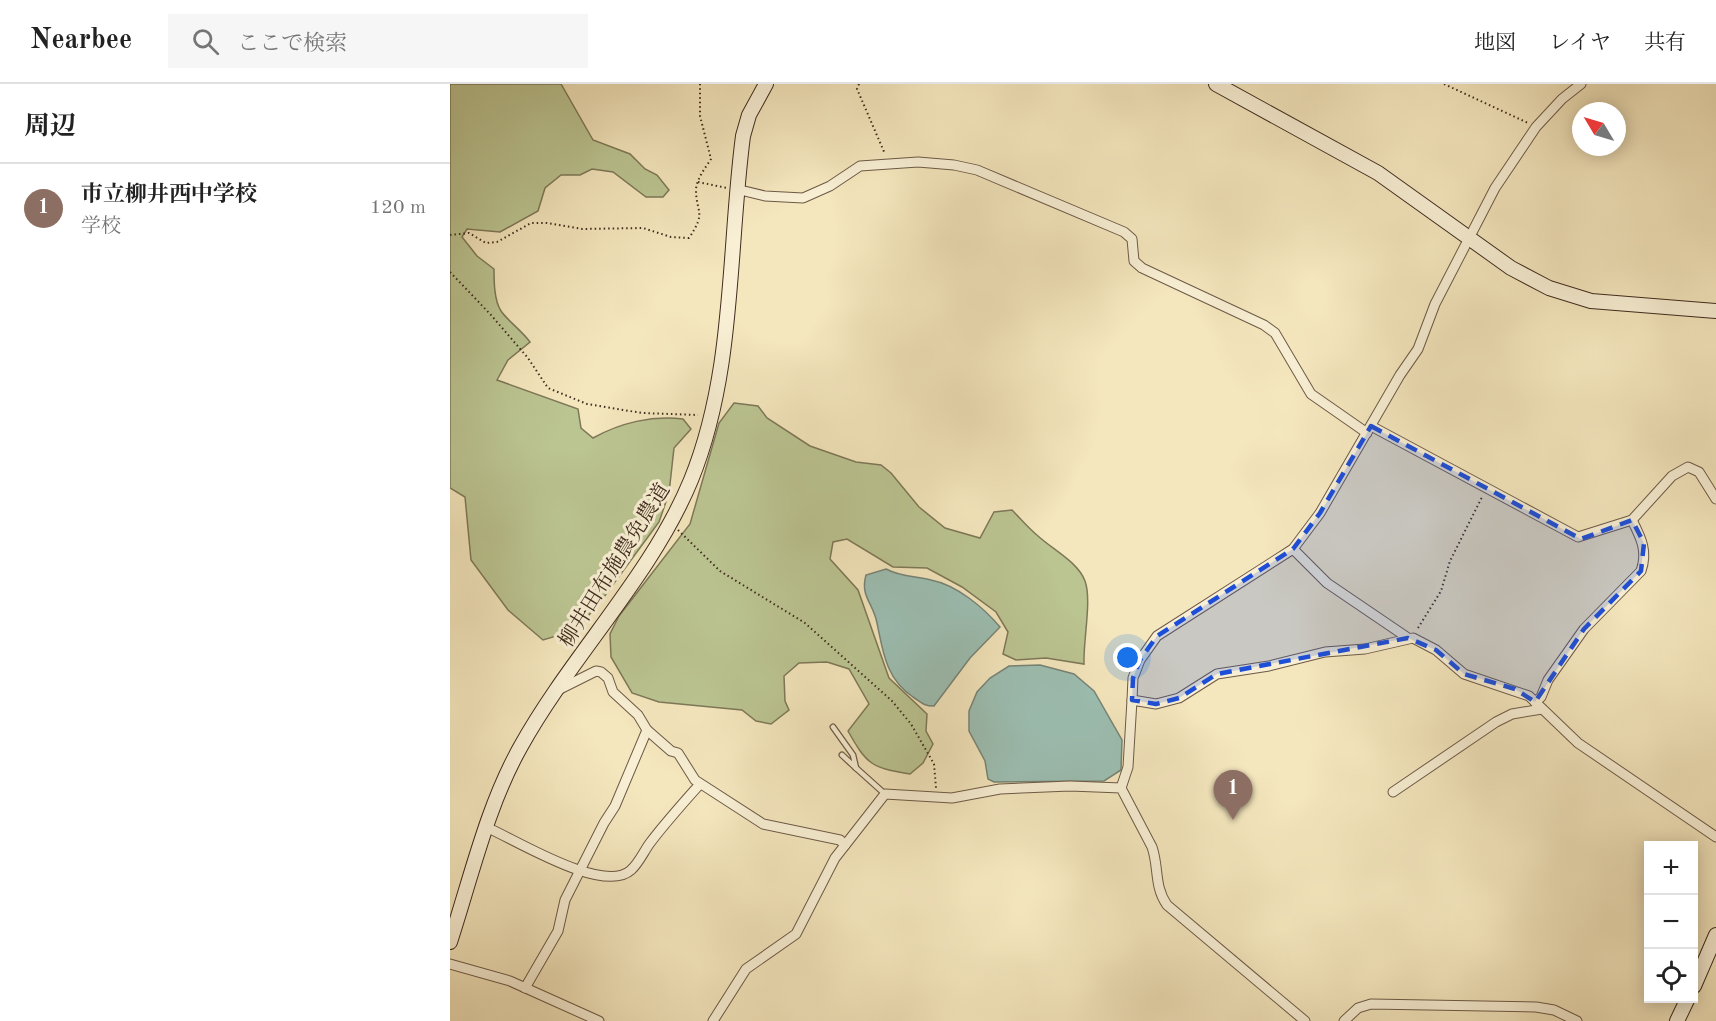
<!DOCTYPE html>
<html lang="ja">
<meta charset="utf-8">
<style>
:root{--surface:#fff;--page:#f6f6f6;--text:#222;--muted:#767676;--line:#e0e0e0;--accent:#111827}
body{margin:0;font-family:"Old Standard TT","Noto Serif JP",serif;background:var(--page);color:var(--text)}
.controls{position:absolute;right:18px;bottom:18px;display:grid;overflow:hidden;border-radius:0px;box-shadow:0 3px 15px #0003}
.controls button{width:54px;height:54px;display:grid;place-items:center;padding:0;border:0;border-bottom:2px solid var(--line);background:var(--surface);color:var(--text);font:30px sans-serif}
.compass{position:absolute;left:1122px;top:18px;width:54px;height:54px;border-radius:50%;background:var(--surface);box-shadow:0 3px 15px #0003;rotate:308deg}
.you{position:absolute;left:678px;top:574px;width:21px;height:21px;margin:-15px;border:4px solid #fff;border-radius:50%;background:#1a73e8;box-shadow:0 0 0 9px #1a73e833}
.badge{display:grid;place-items:center;width:39px;height:39px;border-radius:50%;background:var(--accent);color:#fff;font-size:20px;font-weight:700}
.pin{position:absolute;translate:-50% -50px;filter:drop-shadow(0 2px 3px #0008)}
.pin::after{content:'';position:absolute;top:32px;width:21px;height:18px;background:inherit;clip-path:polygon(0 0,100% 0,50% 100%)}
.list{margin:0;padding:0;list-style:none}
h2{display:flex;justify-content:space-between;align-items:center;height:78px;margin:0;padding:0 24px;font-size:26px}
h2 small{font-size:20px;font-weight:400;color:var(--muted)}
.list li{display:grid;grid-template-columns:39px 1fr auto;gap:18px;align-items:center;box-sizing:border-box;height:90px;padding:0 24px;border-top:2px solid var(--line)}
.list b{display:block;font-size:22px;white-space:nowrap}
.list p{margin:0;font-size:20px;white-space:nowrap;color:var(--muted)}
.list em{font-size:20px;font-style:normal;color:var(--muted)}
.icon{flex:none;width:33px;height:33px;fill:none;stroke:currentColor;stroke-width:2;stroke-linecap:round;stroke-linejoin:round}
.map{position:relative;flex:none;width:1266px;height:937px;overflow:hidden}
header{display:flex;align-items:center;gap:36px;box-sizing:border-box;height:84px;padding:0 30px;background:var(--surface);border-bottom:2px solid var(--line)}
header strong{font-size:28px}
nav{display:flex;gap:33px;margin-inline-start:auto;font-size:21px}
.search{width:420px;height:54px;background:var(--page);display:flex;align-items:center;gap:15px;box-sizing:border-box;padding:0 21px;border-radius:0px;color:var(--muted);font-size:22px}
main{display:flex}
aside{flex:1;background:var(--surface)}
.map>svg:first-child{display:block}
.green{fill:#bbc592;stroke:#7e7858;stroke-width:1.5}
.water{fill:#9cbfb3;stroke:#778477;stroke-width:1.5}
.lines{fill:none;stroke-linecap:round;stroke-linejoin:round}
.lane-casing{stroke:#6d5a46;stroke-width:7}
.street-casing{stroke:#6d5a46;stroke-width:11}
.secondary-casing{stroke:#402c1e;stroke-width:16}
.path{stroke:#402c1e;stroke-width:2;stroke-dasharray:1.5 3;stroke-linecap:butt}
.lane{stroke:#f8efd4;stroke-width:4.5}
.street{stroke:#f8efd4;stroke-width:9}
.secondary{stroke:#f8efd4;stroke-width:14}
.marked{fill:#1d4ed8;fill-opacity:0.2;stroke:#1d4ed8;stroke-width:4.5;stroke-dasharray:12 8;stroke-linejoin:round}
.labels{text-anchor:middle;stroke-width:6;stroke-linejoin:round;paint-order:stroke}
.street-label{font-size:21px;fill:#402c1e;stroke:#f8efd4}
</style>
<header>
<strong>Nearbee</strong>
<div class="search"><svg class="icon" aria-label="search" viewBox="0 0 24 24"><circle cx="10" cy="10" r="6"/><path d="M15 15l6 6"/></svg>ここで検索</div>
<nav><a>地図</a><a>レイヤ</a><a>共有</a></nav>
</header>
<main>
<aside>
<h2>周辺<small></small></h2>
<ul class="list">
<li><span class="badge" style="background:#8d6e63">1</span><div><b>市立柳井西中学校</b><p>学校</p></div><em>120 m</em></li>
</ul>
</aside>
<div class="map">
<svg width="1266" height="937" viewBox="0 0 1266 937">
<rect width="100%" height="100%" fill="#f4e6bd"/>
<filter id="stains"><feTurbulence type="fractalNoise" baseFrequency=".00333" numOctaves="4"/><feColorMatrix values="0 0 0 0 .2 0 0 0 0 .09 0 0 0 0 .02 0 0 0 .5 -.17"/></filter>
<radialGradient id="worn" r=".72"><stop offset=".6" stop-color="#630" stop-opacity="0"/><stop offset="1" stop-color="#630" stop-opacity=".3"/></radialGradient>
<g class="green">
<path d="M0 0H111L143 56 180 70 195 85 207 91 219 106 213 113H196L163 88 142 85 130 91H111L95 104 88 127 50 148 17 145 12 153 27 172 44 185C44 197 44 216 51 227 57 236 72 247 80 258L58 276 47 296 128 325 131 344 143 354C170 339 202 331 233 335L241 345 224 364 219 409 209 438 151 517 126 546 93 556 58 526 21 476 15 413 0 404Z"/>
<path d="M284 319 308 322 317 334 360 362 406 378 431 381 441 389 469 423 495 444 530 454 544 428 562 426C570 434 578 444 588 452 602 465 628 478 635 497 642 516 633 557 634 580L596 574 566 576 553 570 558 548 546 528 512 503 477 484 443 483 397 455 383 458 380 475 408 506 439 594 477 630 476 647 483 660 473 679 460 690C422 684 417 681 398 647L419 620 399 585 377 578 349 579 334 592 335 617 339 626 321 640 306 637 292 626 209 618 182 609 161 573 160 550 169 532 240 440 269 339Z"/>
</g>
<g class="water">
<path d="M436 485C451 493 465 492 481 496 507 501 534 524 550 543L520 574 484 622C473 622 471 618 463 613 436 595 433 568 427 539 423 518 410 513 416 491Z"/>
<polygon points="590,581 624,590 644,607 672,656 671,686 654,697 544,698 538,695 535,677 519,647 519,627 527,608 540,594 559,582"/>
</g>
<g class="lines">
<g class="lane-casing">
<g id="lane">
<polyline points="383,643 403,671 406,684 392,671"/>
<polyline points="406,684 435,710"/>
</g>
</g>
<g class="street-casing">
<g id="street">
<polyline points="286,105 315,112 353,114 380,102 410,82 468,78 504,81 527,86 674,148 682,155 684,177 692,184 814,241 825,249 861,310 917,349"/>
<polyline points="921,342 1128,453 1182,436 1222,392 1238,383 1249,388 1266,415"/>
<polyline points="843,465 877,499 958,554"/>
<polyline points="682,616 683,594 690,576 707,552 843,465 870,429 950,291 968,265 985,220 1045,104 1086,43 1112,15 1131,0"/>
<path d="M1085 618 1091 613 1098 596 1134 545 1191 487C1198 467 1191 454 1182 436"/>
<polyline points="197,646 221,667 228,669 245,696 313,740 390,756 395,761"/>
<polyline points="671,704 678,683 682,616 706,620 729,614 767,590 819,582 875,568 915,565 963,554 986,566 1014,590 1079,612 1128,659 1266,753"/>
<polyline points="943,708 1046,638 1062,630 1092,625"/>
<path d="M38 744C66 756 154 811 181 786 189 779 194 767 200 759 215 739 233 719 250 700"/>
<polyline points="0,880 60,897 149,937"/>
<polyline points="75,904 108,847 115,816 154,739 165,722 197,646 188,631 163,608 158,594 151,588 146,587 108,606"/>
<path d="M263 937 296 885 346 850 385 774 435 710 502 714 550 705 620 702 671 704 702 763C709 783 704 803 717 821L855 937"/>
<polyline points="894,937 908,924 921,920 1086,923 1104,926 1127,937"/>
</g>
</g>
<g class="secondary-casing">
<g id="secondary">
<polyline points="766,0 928,89 1061,184 1099,204 1141,217 1266,227"/>
<path d="M0 858C21 794 37 722 71 662 121 572 202 491 241 396 285 288 278 166 293 52L299 31 316 0"/>
<polyline points="1244,902 1266,851"/>
<polyline points="1227,937 1238,914"/>
</g>
</g>
<g class="path">
<polyline points="409,0 407,5 435,70"/>
<polyline points="994,0 1078,39"/>
<polyline points="248,98 277,104"/>
<path d="M0 151 19 149 36 159 47 158 81 139H97L132 145 193 144 221 153 239 154C257 127 246 130 246 105 247 94 256 83 261 75L250 32V0"/>
<polyline points="0,188 41,231 78,274 98,304 137,320 192,329 248,331"/>
<polyline points="228,446 270,487 355,539 442,617 461,640 484,680 486,704"/>
<polyline points="968,544 991,507 1000,477 1032,413"/>
</g>
<use href="#lane" class="lane"/>
<use href="#street" class="street"/>
<use href="#secondary" class="secondary"/>
</g>
<path class="marked" d="M921 342 1131 455 1182 436 1194 459 1191 487 1134 545 1085 618 1065 605 1014 590 986 566 958 554 767 590 729 614 706 620 682 616 683 594 690 576 707 552 843 465 870 429Z"/>
<g class="labels">
<g class="street-label">
<text transform="translate(164 481) rotate(-58)" y="7">柳井田布施農免農道</text>
</g>
</g>
<rect width="100%" height="100%" filter="url(#stains)"/>
<rect width="100%" height="100%" fill="url(#worn)"/>
</svg>
<div class="controls">
<button>+</button>
<button>−</button>
<button><svg class="icon" aria-label="locate" viewBox="0 0 24 24"><circle cx="12" cy="12" r="6"/><path d="M12 2v4M12 18v4M2 12h4M18 12h4"/></svg></button>
</div>
<svg class="compass" viewBox="-18 -18 36 36"><path d="M0-13l5 13h-10z" fill="#e53935"/><path d="M0 13l5-13h-10z" fill="#767676"/></svg>
<div class="you"></div>
<div class="pin badge" style="left:783px;top:736px;background:#8d6e63">1</div>
</div>
</main>
